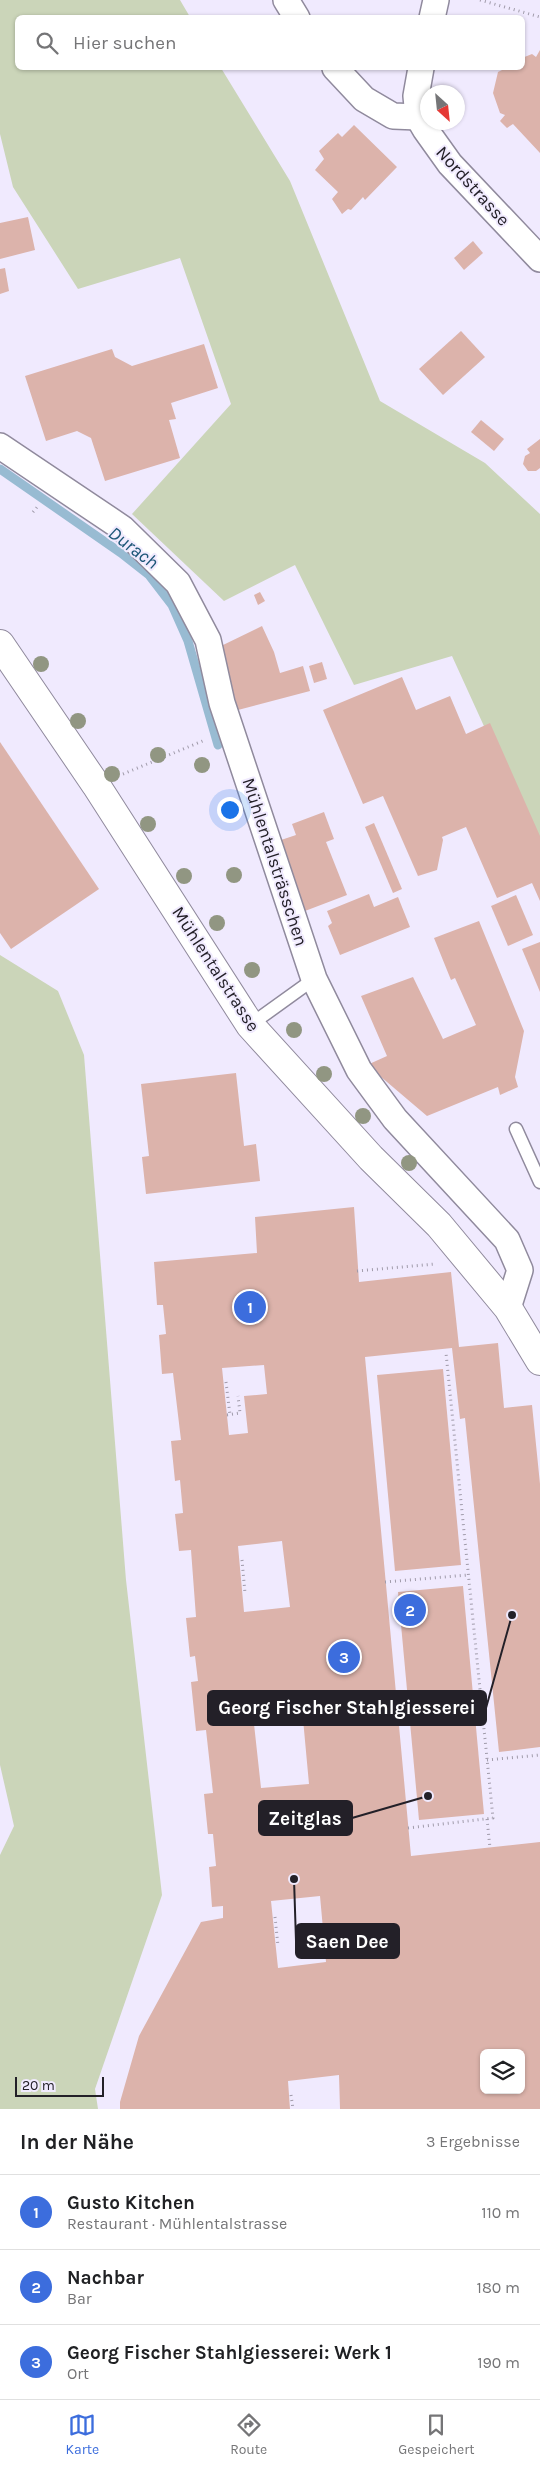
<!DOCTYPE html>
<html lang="de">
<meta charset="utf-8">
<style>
:root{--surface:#fff;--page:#f2f2f2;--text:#202124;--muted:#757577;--line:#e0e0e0;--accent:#3c6ddd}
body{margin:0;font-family:Karla,sans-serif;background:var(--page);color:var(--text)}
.controls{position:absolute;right:15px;bottom:15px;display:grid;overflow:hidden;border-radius:8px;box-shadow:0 1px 4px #0004}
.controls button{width:45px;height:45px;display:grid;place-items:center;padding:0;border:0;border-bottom:1px solid var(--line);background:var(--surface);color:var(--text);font:25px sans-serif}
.compass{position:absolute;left:420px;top:85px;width:45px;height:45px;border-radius:50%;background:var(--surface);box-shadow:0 1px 4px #0004;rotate:153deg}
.scale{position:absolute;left:15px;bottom:12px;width:89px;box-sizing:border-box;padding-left:5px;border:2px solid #232028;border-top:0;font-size:14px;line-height:18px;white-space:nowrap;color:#232028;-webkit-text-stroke:4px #f0eafe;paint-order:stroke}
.you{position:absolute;left:229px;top:809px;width:18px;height:18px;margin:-12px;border:4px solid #fff;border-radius:50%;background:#1a73e8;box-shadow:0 0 0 8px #1a73e833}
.badge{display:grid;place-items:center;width:32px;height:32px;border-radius:50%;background:var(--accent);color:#fff;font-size:16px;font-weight:700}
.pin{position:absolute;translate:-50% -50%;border:2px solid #fff;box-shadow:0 1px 5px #0006}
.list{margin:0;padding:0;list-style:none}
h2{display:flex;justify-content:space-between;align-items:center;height:65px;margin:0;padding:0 20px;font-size:21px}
h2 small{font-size:16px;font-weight:400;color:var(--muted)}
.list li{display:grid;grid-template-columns:32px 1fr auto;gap:15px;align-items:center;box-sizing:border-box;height:75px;padding:0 20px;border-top:1px solid var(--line)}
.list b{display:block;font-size:19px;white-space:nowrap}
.list p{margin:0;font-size:16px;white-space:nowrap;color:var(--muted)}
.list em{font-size:16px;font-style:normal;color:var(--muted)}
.icon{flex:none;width:28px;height:28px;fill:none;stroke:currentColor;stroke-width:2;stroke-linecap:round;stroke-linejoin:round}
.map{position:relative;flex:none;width:540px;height:2109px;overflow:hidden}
.search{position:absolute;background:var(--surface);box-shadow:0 1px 4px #0004;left:15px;right:15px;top:15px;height:55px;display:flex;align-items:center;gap:12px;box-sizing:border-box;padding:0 18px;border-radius:8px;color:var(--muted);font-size:19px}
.sheet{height:290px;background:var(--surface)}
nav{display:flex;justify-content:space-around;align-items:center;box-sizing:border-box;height:70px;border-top:1px solid var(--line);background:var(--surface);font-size:14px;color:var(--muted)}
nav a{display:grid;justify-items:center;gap:2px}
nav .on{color:var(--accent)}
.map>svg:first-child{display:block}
.green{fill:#cbd5b9}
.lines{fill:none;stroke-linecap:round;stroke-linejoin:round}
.stream{stroke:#98bbd2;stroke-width:9}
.building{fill:#dcb3ab;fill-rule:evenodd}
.lane-casing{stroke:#908a9d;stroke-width:15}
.street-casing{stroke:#908a9d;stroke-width:28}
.secondary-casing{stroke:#908a9d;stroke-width:30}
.path{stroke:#a09baa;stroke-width:3;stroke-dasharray:1 4;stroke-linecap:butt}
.lane{stroke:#fff;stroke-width:12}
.street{stroke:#fff;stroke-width:25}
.secondary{stroke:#fff;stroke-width:28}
.tree{fill:#919682}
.labels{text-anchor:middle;stroke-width:4;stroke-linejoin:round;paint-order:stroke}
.street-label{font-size:18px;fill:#232028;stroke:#f0eafe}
.water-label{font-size:19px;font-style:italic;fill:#1c5677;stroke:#f0eafe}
.leader{fill:none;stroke:#232028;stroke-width:2}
.callout-dot{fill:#232028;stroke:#f0eafe;stroke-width:2}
.callout{fill:#232028;stroke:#232028;stroke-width:2}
.callout-label{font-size:19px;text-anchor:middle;font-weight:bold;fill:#fff}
</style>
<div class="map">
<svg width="540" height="2109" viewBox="0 0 540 2109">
<rect width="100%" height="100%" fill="#f0eafe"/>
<g class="green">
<polygon points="0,0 180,0 190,17 18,18 18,68 221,68 290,181 380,401 485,463 540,514 540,849 452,656 354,685 295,565 224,601 132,514 231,404 180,258 78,289 13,187 0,134"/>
<polygon points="0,955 58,991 84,1055 126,1580 162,1895 95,2089 98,2109 0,2109 0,1855 14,1826 0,1765"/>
</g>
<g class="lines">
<polyline class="stream" points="0,469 121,553 149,575 172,605 188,641 218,745"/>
</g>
<g class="building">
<polygon points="540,50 540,153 513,124 507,128 500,121 505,115 500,113 493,93 498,72 506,68 522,68 522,58 532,54 536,57"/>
<polygon points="354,125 397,167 365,200 363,197 351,210 348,209 342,214 332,199 338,192 315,170 324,159 319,151 338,133 342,137"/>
<polygon points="28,217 35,250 0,259 0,223"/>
<polygon points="473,241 483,253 464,270 454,258"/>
<polygon points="5,268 9,291 0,294 0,269"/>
<polygon points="461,331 485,357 443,395 419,369"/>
<polygon points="204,344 218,388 171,403 176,419 169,420 180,458 105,481 91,438 77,431 46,441 25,376 112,349 115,357 132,366"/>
<polygon points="481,420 504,439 494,451 471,432"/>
<polygon points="540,439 540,468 536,471 528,471 523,464 525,456 530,453 527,449"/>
<polygon points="260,592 265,601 258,605 254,595"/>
<polygon points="262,626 274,652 280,673 303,666 310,691 238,710 221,646"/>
<polygon points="322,662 327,679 314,683 309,666"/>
<polygon points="402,677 416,710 450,696 466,734 490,723 540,836 540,901 532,883 497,898 466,827 442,837 443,840 437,870 418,876 383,796 363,804 323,710"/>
<polygon points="0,742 99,889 11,949 0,933"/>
<polygon points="324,812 334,839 326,842 347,895 305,911 278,841 296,835 292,824"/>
<polygon points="374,823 402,889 393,893 365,827"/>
<polygon points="369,894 374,907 398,897 410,927 340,955 328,926 332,923 327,911"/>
<polygon points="516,895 533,935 508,946 491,906"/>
<polygon points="479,921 524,1031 515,1077 518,1087 500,1095 498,1087 427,1116 367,1065 387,1056 361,996 413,977 443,1039 476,1025 455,978 451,980 434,938"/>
<polygon points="540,942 540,992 522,949"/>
<polygon points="236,1073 244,1146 256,1144 260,1181 146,1194 142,1157 149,1156 141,1084"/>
<path d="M354 1207 359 1282 451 1272 459 1347 498 1343 504 1408 532 1405 540 1484V1747L499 1752 465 1418 460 1419 452 1348 365 1357 411 1856 540 1842V2109H340L339 2075 288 2081 290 2109H120V2102L139 2036 201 1922 223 1918V1906L212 1907 209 1867 216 1866 213 1834H208L204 1794 213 1793 206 1730 196 1731 191 1682 198 1681 195 1656 190 1657 186 1618 196 1617 191 1550 179 1551 175 1514 183 1513 180 1480 175 1481 171 1441 181 1440 173 1373 162 1374 159 1335 166 1334 163 1305H157L154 1262 257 1253 255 1217ZM264 1365 267 1394 244 1396 248 1433 229 1435 222 1368ZM282 1541 290 1607 244 1612 238 1546ZM303 1719 309 1784 261 1788 254 1724ZM320 1896 326 1962 278 1968 271 1901ZM484 2053H521V2090H484Z"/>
<polygon points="443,1369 461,1565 395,1571 377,1375"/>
<polygon points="463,1586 484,1814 419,1820 398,1592"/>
</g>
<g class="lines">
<g class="lane-casing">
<g id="lane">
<polyline points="250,1025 314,979"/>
<polyline points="516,1129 540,1182"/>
</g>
</g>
<g class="street-casing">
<g id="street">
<polyline points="286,0 297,18"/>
<polyline points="432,18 436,0"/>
<polyline points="335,68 364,99 393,116 418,117"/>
<polyline points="421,68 416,96 418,117 425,129 450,164 540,259"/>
<polyline points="0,446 122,528 178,583 208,640 222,703 314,979 359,1070 395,1119 507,1240 520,1270 508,1308"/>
</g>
</g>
<g class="secondary-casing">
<polyline id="secondary" points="0,644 96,785 250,1025 371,1158 439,1225 508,1308 540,1361"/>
</g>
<g class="path">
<polyline points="480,0 540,17"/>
<polyline points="33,512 38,506"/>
<polyline points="123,774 205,740"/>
<polyline points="357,1271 435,1264"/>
<polyline points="226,1382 230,1415"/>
<polyline points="227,1415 240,1413 238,1396"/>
<polyline points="242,1560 245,1593"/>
<polyline points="385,1582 468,1575"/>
<polyline points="487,1760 540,1755"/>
<polyline points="487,1819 490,1848"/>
<polyline points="408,1828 493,1818 446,1353"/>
<polyline points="275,1917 278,1946"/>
<polyline points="291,2095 293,2109"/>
</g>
<use href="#lane" class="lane"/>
<use href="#street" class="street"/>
<use href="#secondary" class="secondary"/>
</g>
<g class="tree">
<circle cx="41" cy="664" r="8"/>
<circle cx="78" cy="721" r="8"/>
<circle cx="158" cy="755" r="8"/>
<circle cx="202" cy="765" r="8"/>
<circle cx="112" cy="774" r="8"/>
<circle cx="148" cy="824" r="8"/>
<circle cx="234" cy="875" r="8"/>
<circle cx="184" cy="876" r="8"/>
<circle cx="217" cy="923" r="8"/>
<circle cx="252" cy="970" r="8"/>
<circle cx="294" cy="1030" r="8"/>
<circle cx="324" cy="1074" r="8"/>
<circle cx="363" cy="1116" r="8"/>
<circle cx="409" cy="1163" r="8"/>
</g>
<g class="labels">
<g class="street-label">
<text transform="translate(473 186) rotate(48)" y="6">Nordstrasse</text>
<text transform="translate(275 862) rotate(72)" y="6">Mühlentalsträsschen</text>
<text transform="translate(216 969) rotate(57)" y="6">Mühlentalstrasse</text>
</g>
<g class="water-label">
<text transform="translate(134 547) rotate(37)" y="7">Durach</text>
</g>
</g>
<path class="leader" d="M512 1615L486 1708M428 1796L352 1818M294 1879L296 1941"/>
<g class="callout-dot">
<circle cx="512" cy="1615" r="5"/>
<circle cx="428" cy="1796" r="5"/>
<circle cx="294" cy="1879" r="5"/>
</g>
<g class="callout">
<rect x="208" y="1691" width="278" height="34" rx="5"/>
<rect x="259" y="1801" width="93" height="34" rx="5"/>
<rect x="296" y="1924" width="103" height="34" rx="5"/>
</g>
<g class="callout-label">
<text x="347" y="1714">Georg Fischer Stahlgiesserei</text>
<text x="305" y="1825">Zeitglas</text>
<text x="347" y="1948">Saen Dee</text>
</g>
</svg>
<div class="controls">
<button><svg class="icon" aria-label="layers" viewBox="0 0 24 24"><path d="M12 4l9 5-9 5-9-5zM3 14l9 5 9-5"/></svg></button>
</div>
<svg class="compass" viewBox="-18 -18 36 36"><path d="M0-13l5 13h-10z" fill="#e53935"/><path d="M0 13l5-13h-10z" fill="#757577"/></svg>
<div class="scale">20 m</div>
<div class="you"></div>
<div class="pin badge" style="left:250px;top:1307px">1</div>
<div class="pin badge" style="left:410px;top:1610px">2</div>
<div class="pin badge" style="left:344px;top:1657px">3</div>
<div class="search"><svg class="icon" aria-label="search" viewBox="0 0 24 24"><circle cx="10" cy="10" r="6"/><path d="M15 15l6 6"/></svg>Hier suchen</div>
</div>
<section class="sheet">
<h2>In der Nähe<small>3 Ergebnisse</small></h2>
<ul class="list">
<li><span class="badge">1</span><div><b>Gusto Kitchen</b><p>Restaurant · Mühlentalstrasse</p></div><em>110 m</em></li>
<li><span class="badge">2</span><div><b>Nachbar</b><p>Bar</p></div><em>180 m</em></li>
<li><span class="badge">3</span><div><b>Georg Fischer Stahlgiesserei: Werk 1</b><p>Ort</p></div><em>190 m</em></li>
</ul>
</section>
<nav>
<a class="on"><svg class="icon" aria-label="map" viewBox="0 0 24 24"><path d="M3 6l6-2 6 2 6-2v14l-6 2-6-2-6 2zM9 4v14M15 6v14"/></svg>Karte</a>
<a><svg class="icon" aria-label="directions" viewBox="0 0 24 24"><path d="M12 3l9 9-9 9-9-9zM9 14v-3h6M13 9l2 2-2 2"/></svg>Route</a>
<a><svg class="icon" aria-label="saved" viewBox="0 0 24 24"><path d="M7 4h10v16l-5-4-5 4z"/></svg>Gespeichert</a>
</nav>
